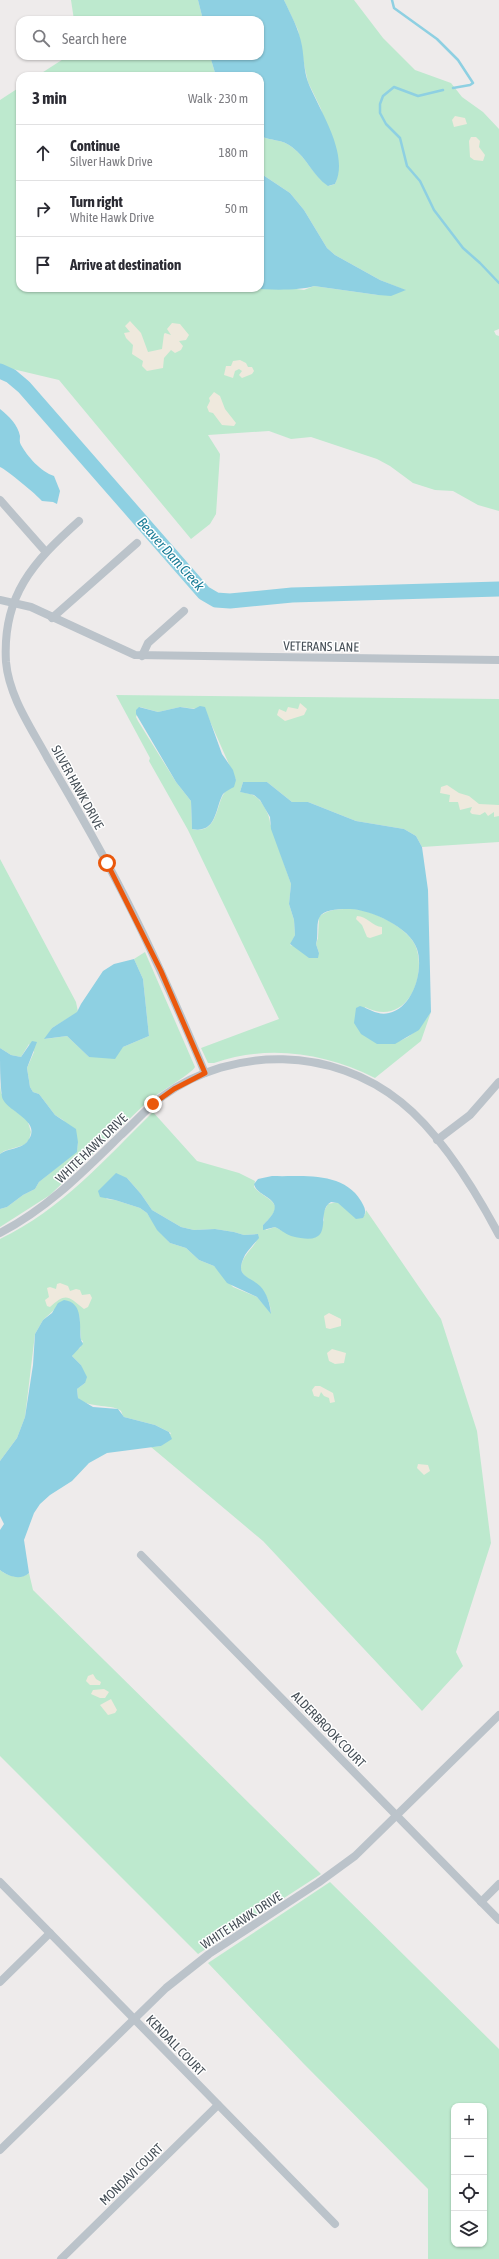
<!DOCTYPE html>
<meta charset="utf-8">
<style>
:root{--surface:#fff;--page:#f7f7f7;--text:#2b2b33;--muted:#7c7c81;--line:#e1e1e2}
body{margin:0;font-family:"Asap Condensed",sans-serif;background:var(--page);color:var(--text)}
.controls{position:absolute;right:12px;bottom:12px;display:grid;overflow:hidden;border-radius:8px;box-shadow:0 1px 3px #0004}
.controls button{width:36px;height:36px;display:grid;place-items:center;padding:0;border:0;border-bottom:1px solid var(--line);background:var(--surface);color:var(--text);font:20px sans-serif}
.stop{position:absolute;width:12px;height:12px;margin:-9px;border:3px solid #ea580c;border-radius:50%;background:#fff}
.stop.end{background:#ea580c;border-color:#fff;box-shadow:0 1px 4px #0008}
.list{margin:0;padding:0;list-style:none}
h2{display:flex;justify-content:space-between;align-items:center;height:52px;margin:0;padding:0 16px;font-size:17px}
h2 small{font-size:13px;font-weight:400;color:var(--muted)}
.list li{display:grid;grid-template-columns:26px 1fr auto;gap:12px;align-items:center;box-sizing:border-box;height:56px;padding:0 16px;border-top:1px solid var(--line)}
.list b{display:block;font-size:15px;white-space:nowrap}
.list p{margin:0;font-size:13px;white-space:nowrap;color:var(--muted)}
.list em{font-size:13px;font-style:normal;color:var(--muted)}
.icon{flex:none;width:22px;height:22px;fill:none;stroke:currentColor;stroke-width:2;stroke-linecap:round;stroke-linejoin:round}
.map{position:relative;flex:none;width:499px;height:2259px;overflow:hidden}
.search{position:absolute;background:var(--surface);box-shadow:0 1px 3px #0004;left:16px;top:16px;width:248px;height:44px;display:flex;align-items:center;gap:10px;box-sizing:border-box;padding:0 14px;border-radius:12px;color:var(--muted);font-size:15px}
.panel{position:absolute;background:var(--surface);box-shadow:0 1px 3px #0004;left:16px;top:72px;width:248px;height:220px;border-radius:12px}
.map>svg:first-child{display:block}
.green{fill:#bde9ce;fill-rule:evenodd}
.sand{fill:#efe9dd}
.water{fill:#8ed0e2}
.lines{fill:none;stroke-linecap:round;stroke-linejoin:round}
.stream{stroke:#8ed0e2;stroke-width:2.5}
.river{stroke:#8ed0e2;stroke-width:15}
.street{stroke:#bbc3ca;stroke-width:8}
.route{stroke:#ea580c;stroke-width:5}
.labels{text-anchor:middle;stroke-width:3;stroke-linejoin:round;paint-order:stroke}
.street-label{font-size:13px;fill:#464f57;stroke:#fff}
.water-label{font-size:14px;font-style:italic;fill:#1a7c96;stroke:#fff}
</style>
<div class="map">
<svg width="499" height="2259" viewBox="0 0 499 2259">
<rect width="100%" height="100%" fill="#eeebeb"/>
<g class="green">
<polygon points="71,0 198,0 203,20 74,20"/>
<path d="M284 0H354L383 38 415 70 451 83 462 97 483 112 499 129V329L494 331 496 335 499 336V511L478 505 453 491 435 490 413 483 390 466 377 459 311 437 291 439 269 431 208 435 220 454 216 514 210 524 191 539 59 380 0 366V100L20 87V288L266 289 289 288 304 290 314 286 378 295 405 290 380 280 335 255 327 248 304 210 290 193 260 173V136C271 141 282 139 292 147 307 158 313 176 329 186L335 184 337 179 321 109 308 82 305 69 298 30Z"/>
<polygon points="68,56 210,56 216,76 37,76"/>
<path d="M116 695 499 699V842L422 847 416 836 404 829 356 821 308 802H292L267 782H243L240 792C244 793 249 793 253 795 261 798 270 815 270 823L291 884 289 904 294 920 295 935 290 945 319 953 316 944 318 938 319 917C328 908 343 909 354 909 373 910 412 929 417 950 426 983 403 1027 365 1007L378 1044C405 1044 416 1034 431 1012L421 1041 375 1078C325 1053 268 1044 214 1063H208L201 1048 279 1019 188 830 149 761 150 758ZM140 707 158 712 180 707 205 710 236 780C232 785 226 790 223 795 216 808 216 835 192 829L191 801 176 782 138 721 136 717Z"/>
<path d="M0 859 76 1002 78 1012 52 1028 45 1039 67 1036 89 1057 123 1047 149 1036 143 979 134 959 145 952 195 1067C193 1073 154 1095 146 1103L50 1195 0 1227V1209L7 1207 23 1195 35 1189 39 1182 77 1151 78 1142 63 1120 55 1115 39 1094 33 1092 30 1087 27 1068 34 1052 29 1044 21 1057 11 1055 0 1048Z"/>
<polygon points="0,1084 1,1093 15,1111 27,1119 31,1132 29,1140 24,1145 4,1151 0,1154"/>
<path d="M153 1112 197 1161 239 1173 255 1181 254 1187C267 1202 289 1201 263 1225L266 1230 275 1227C288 1234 298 1238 314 1238L324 1220 323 1213 328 1204 338 1202 365 1215 366 1210 441 1319 477 1431 491 1543 456 1652 463 1666 422 1711 263 1541 151 1447 161 1446 171 1433 155 1425 124 1417C122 1415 122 1413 121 1411 115 1404 89 1409 78 1398L77 1389 85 1383 81 1365 72 1356 77 1349 80 1348 83 1341 81 1340 79 1314 54 1310 43 1320 35 1334 25 1417 17 1438 0 1461V1239C61 1210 106 1158 153 1112ZM127 1178 141 1194 152 1210 181 1227 194 1230 215 1229 234 1232 244 1235 258 1234C260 1244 240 1255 241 1269 242 1281 269 1283 271 1313L257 1297 233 1287 214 1266 199 1260 186 1248 170 1243 158 1230 147 1213 140 1208 115 1200 106 1199Z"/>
<path d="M0 1570C7 1576 21 1580 29 1573L33 1590 321 1874 198 1954 0 1756Z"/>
<path d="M330 1882 499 2049V2259H428V2189L303 2063 208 1963ZM454 2106H484V2244H454Z"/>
</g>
<g class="sand">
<polygon points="455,116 465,118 467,124 454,127 452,120"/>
<polygon points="471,137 476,137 480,141 479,147 485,155 483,161 474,160 470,157 469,141"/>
<polygon points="130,321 141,333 148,352 162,349 164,334 165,333 171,335 167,329 172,323 180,324 189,335 186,340 179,341 183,346 181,350 175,353 171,350 164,358 163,368 147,371 142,366 143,361 132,354 133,345 126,338 124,333 130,332 125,326"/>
<polygon points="240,360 246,363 248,367 252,367 254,371 252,374 242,378 239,375 242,371 239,369 235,371 233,378 224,375 226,366 231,366 233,361"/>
<polygon points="214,392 220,396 225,409 236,423 234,426 222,425 213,413 209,412 207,407 210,401 209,398"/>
<polygon points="300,703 307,709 304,715 285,721 277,715 279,709 286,712 288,707 298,709"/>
<polygon points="447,785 459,793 469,796 479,804 499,805 499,816 494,817 494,812 488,816 485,812 480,815 472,814 470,812 472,807 460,810 458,802 449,802 450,795 440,793 441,787"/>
<path d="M357 916C367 916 373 927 382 927V934L370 938 367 937 362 925 356 919Z"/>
<path d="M60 1283 68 1286 70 1291 76 1289 80 1290 82 1295 90 1294 92 1298 88 1307 84 1309C68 1296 66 1292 50 1307L47 1306 45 1300 49 1297 47 1288 50 1287 56 1289 57 1284Z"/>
<polygon points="329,1313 341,1319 341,1326 330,1329 326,1328 324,1316"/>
<polygon points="332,1349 346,1353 344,1363 335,1364 329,1361 327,1353"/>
<polygon points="315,1386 320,1386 333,1393 335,1402 330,1403 329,1398 324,1396 321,1392 319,1397 314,1396 312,1390"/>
<polygon points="418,1464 428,1465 430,1471 424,1475 417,1468"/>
<polygon points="93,1674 96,1679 101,1682 100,1685 90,1685 86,1681 88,1676"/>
<polygon points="104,1689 109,1692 105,1698 100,1698 91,1694 93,1690"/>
<polygon points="111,1699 117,1710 115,1713 108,1715 100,1705"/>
</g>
<g class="water">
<path d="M198 0H284C291 15 299 29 302 46 304 58 304 71 308 82 319 110 350 154 335 184L328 186C313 176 307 158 292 147 282 139 271 141 260 136V76H216L210 56H260V20H203Z"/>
<path d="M260 173 290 193 304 210 327 248 335 255 380 280 406 290 391 296 378 295 314 286C300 291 264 290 248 288H260Z"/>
<path d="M0 409C9 416 18 425 20 436 20 439 19 442 21 445 27 456 41 472 54 476L60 491 57 504 53 502 42 501C37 495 7 470 0 467Z"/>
<path d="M200 706 205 707 222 754 233 770 236 780 234 787C230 789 226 791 223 794 215 808 217 834 192 829L191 801 176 782 136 714V710L139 707 158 712 180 707 194 709Z"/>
<path d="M243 782H267L292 802H308L356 821 404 829 416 836 422 847 428 890 431 1012 419 1030 395 1044H377L361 1034 354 1023 356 1008 360 1006C370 1009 378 1016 389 1013 413 1008 424 970 417 949 410 927 371 910 350 909 341 909 327 909 321 915 315 921 319 936 316 944L319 953 318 958H309L290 944 295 935 294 920 289 904 291 884 271 829 270 817 260 800 254 795 240 792Z"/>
<polygon points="134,959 143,979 149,1036 123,1047 115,1059 89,1057 67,1036 44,1039 52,1028 77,1012 81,1004 103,971 114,964"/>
<path d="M32 1041 37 1042 27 1068 30 1087 33 1092 39 1094 55 1115 76 1129 78 1142 77 1152 39 1182 35 1189 23 1195 7 1207 0 1209V1154C8 1148 21 1149 27 1142 45 1121 6 1112 2 1097 0 1082 0 1064 0 1048L11 1055 21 1057Z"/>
<path d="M116 1173 127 1178 141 1194 152 1210 181 1227 194 1230 215 1229 234 1232 244 1235 258 1234 259 1238C254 1244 249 1249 245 1255 234 1277 248 1275 260 1286 267 1293 270 1304 271 1314L257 1297 227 1283 214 1266 199 1260 186 1248 170 1243 157 1230 147 1213 140 1208 115 1200 100 1197 98 1191Z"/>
<path d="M272 1176C303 1177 343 1171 361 1201 365 1208 367 1212 363 1218L356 1219 338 1203 331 1202C313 1212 340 1249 291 1236 285 1234 280 1229 275 1227L263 1230V1225C293 1198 257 1199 254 1184L258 1179Z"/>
<path d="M64 1300C84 1302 79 1326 81 1340L83 1344 72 1356 81 1365 87 1377 85 1383 77 1389 78 1398 93 1407 118 1409 124 1417 155 1425 169 1432 172 1439 161 1446 107 1453 89 1463 72 1481 50 1495 40 1504 34 1513 24 1540 29 1573C20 1581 8 1576 0 1570V1530L4 1524 0 1516V1461L17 1438 25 1417 33 1365 35 1334 43 1320 52 1313 58 1303Z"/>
</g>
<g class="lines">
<g class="stream">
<polyline points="392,0 394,8 437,39 458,60 473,83 470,85 453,88"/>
<polyline points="443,90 418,96 394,87 383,96 380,104 380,113 386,124 400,138 407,166 420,181 434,210 463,248 480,263 499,283"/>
</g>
<polyline class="river" points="0,371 11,376 24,387 204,593 216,600 230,601 292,595 499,589"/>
<g class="street">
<polyline points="0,500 45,551"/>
<path d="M79 521C33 562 2 596 6 662 9 697 32 729 48 759 68 793 88 828 107 863 144 931 175 1001 205 1073"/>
<polyline points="0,600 31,607 135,655 499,660"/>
<polyline points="52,618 137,543"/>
<polyline points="142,656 148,643 184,611"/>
<polyline points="437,1140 470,1115 499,1082"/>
<path d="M0 1233C48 1208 83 1172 121 1135 135 1122 148 1107 163 1096 234 1045 333 1047 401 1102 441 1134 475 1190 499 1235"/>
<polyline points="141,1555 499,1920"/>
<polyline points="0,1882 335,2224"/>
<polyline points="481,1902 499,1884"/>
<polyline points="0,1982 50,1933"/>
<polyline points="0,2150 166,1988 209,1954 318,1883 355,1856 499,1715"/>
<polyline points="61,2259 218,2105"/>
</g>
</g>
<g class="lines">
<polyline class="route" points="107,863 161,971 205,1073 174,1089 153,1104"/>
</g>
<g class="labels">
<g class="street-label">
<text transform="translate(321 646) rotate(1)" y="5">VETERANS LANE</text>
<text transform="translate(78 787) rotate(61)" y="5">SILVER HAWK DRIVE</text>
<text transform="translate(91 1148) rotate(-44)" y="5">WHITE HAWK DRIVE</text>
<text transform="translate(329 1729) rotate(46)" y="5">ALDERBROOK COURT</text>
<text transform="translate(241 1920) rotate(-33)" y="5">WHITE HAWK DRIVE</text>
<text transform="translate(176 2045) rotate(46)" y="5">KENDALL COURT</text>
<text transform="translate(131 2174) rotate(-44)" y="5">MONDAVI COURT</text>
</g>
<g class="water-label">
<text transform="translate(171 554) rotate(48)" y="5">Beaver Dam Creek</text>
</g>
</g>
</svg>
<div class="controls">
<button>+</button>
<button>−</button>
<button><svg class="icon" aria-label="locate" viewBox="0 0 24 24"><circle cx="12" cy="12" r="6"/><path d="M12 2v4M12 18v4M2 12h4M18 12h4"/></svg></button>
<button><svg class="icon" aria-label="layers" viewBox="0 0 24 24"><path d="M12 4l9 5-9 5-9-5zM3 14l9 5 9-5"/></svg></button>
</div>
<div class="stop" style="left:107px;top:863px"></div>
<div class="stop end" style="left:153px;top:1104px"></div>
<div class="search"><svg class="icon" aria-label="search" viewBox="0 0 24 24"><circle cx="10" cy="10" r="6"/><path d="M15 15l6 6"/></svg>Search here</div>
<section class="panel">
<h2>3 min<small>Walk · 230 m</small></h2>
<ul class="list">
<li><svg class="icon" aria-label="ahead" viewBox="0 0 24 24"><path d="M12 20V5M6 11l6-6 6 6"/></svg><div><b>Continue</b><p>Silver Hawk Drive</p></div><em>180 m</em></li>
<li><svg class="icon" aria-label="right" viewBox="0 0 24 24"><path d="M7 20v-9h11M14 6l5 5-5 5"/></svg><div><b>Turn right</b><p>White Hawk Drive</p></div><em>50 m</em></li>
<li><svg class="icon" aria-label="arrive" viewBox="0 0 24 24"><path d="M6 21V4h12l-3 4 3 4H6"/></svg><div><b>Arrive at destination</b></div></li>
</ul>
</section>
</div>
